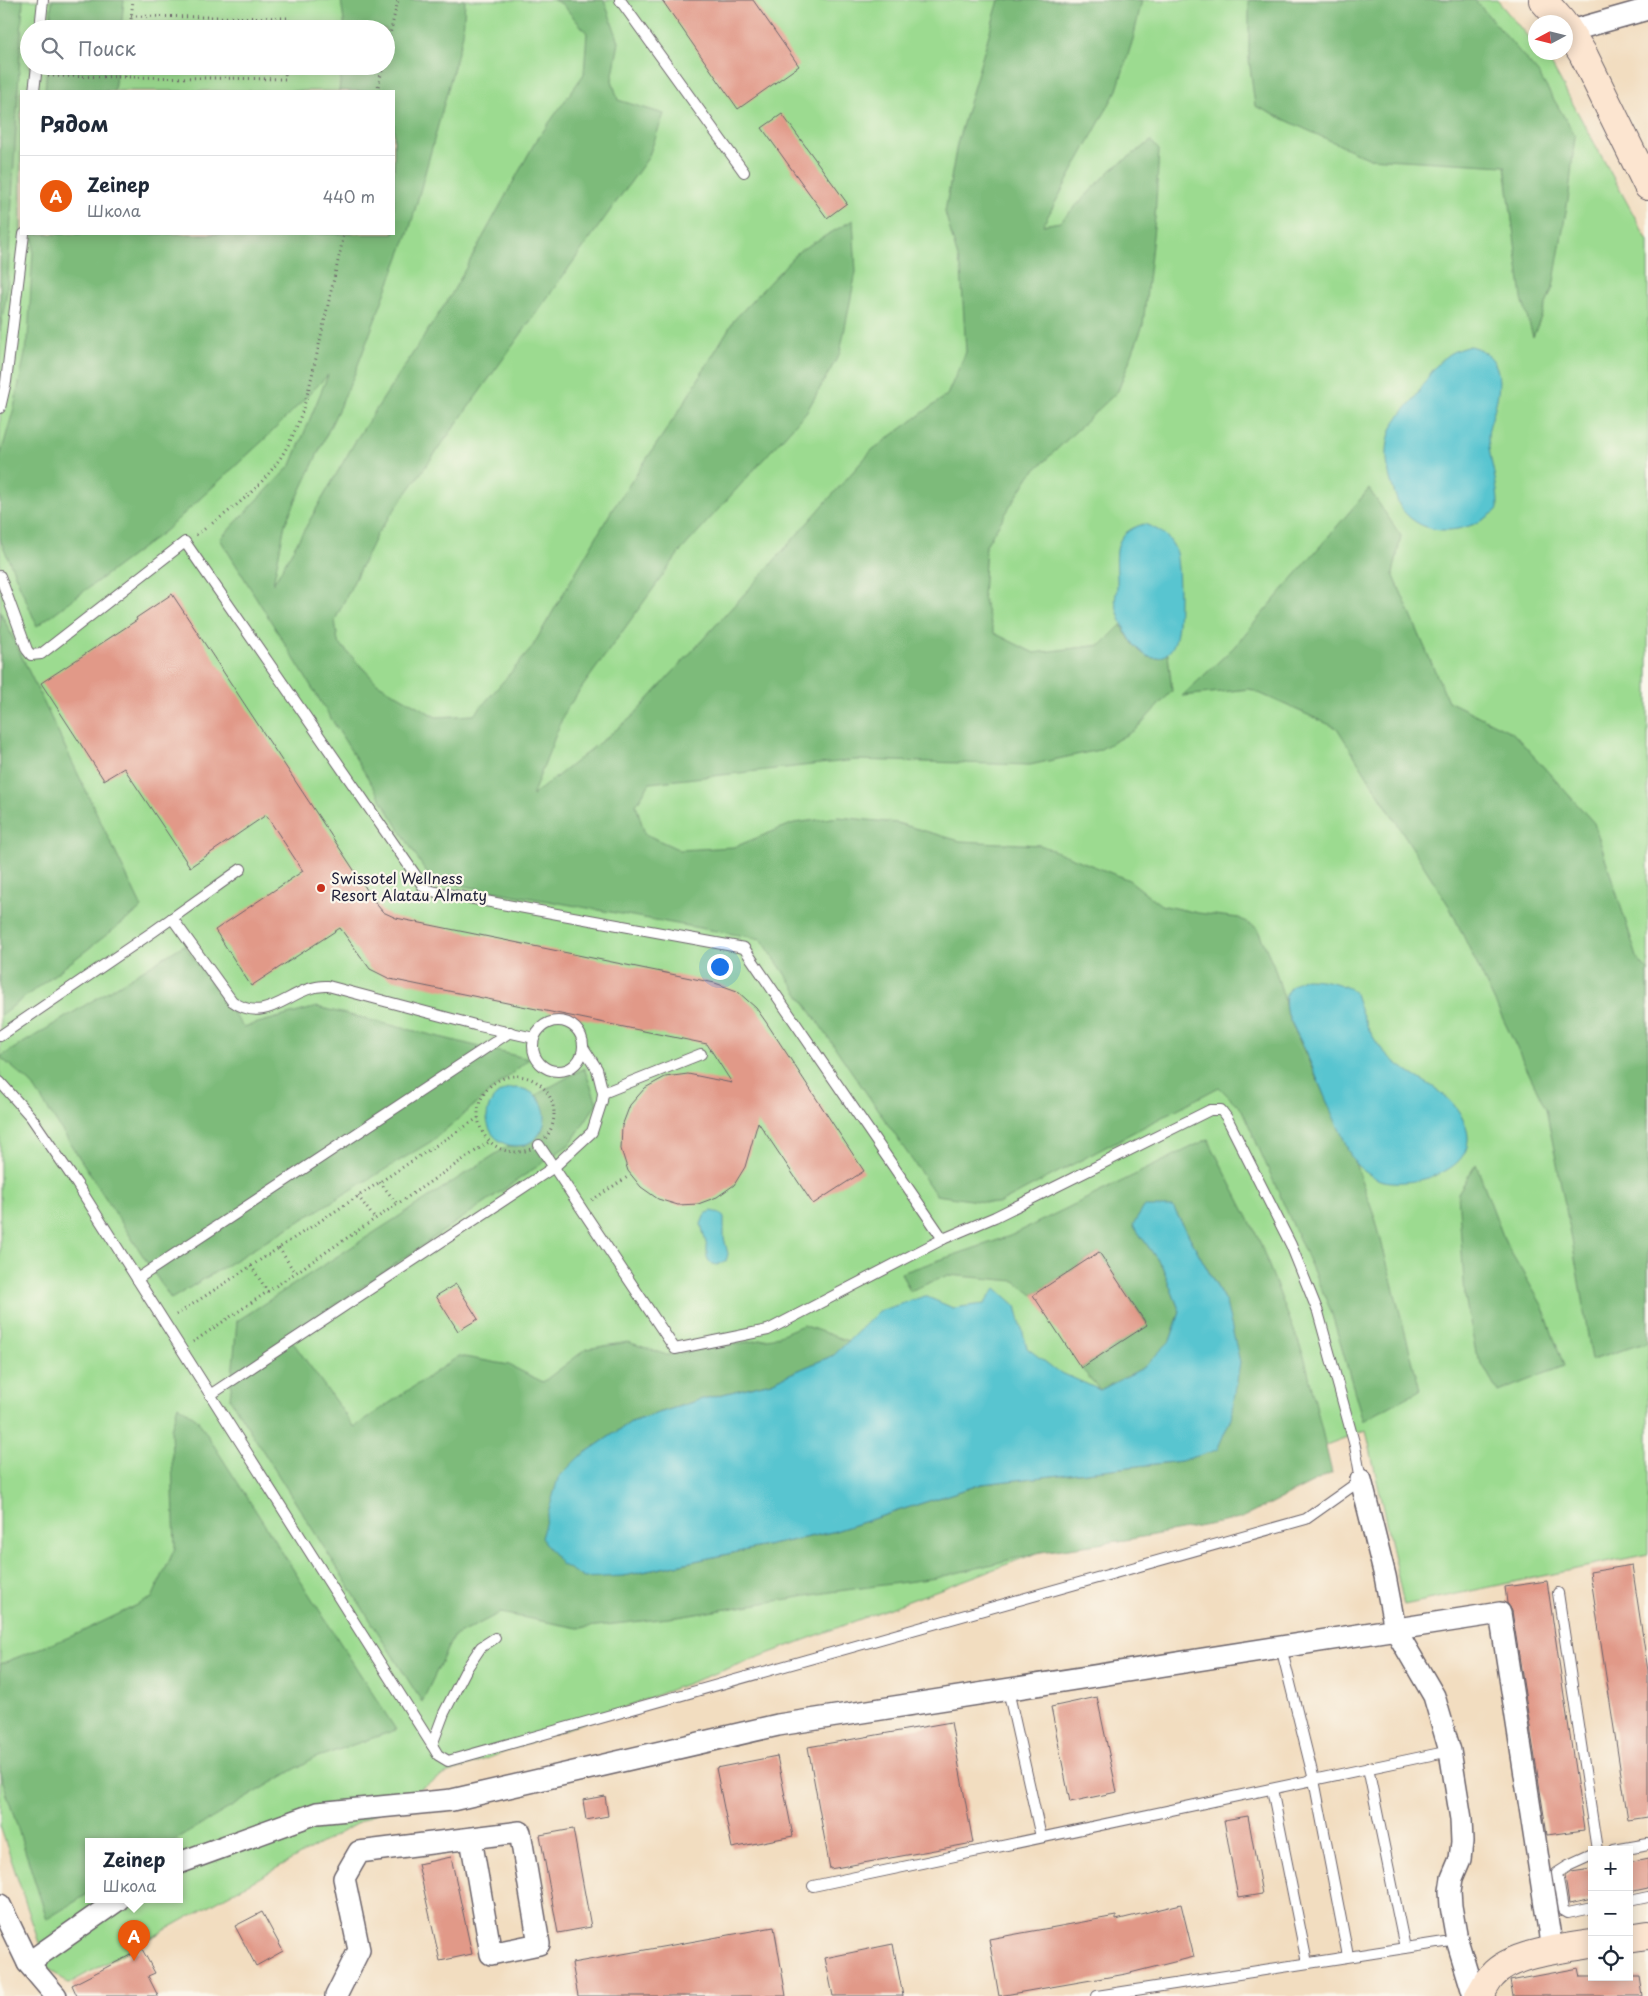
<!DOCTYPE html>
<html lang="ru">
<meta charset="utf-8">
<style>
:root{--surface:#fff;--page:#f6f6f7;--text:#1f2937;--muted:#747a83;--line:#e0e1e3;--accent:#ea580c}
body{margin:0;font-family:"Playpen Sans",sans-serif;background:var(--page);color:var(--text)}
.controls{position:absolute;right:15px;bottom:15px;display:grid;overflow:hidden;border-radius:0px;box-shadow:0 2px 12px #0003}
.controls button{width:45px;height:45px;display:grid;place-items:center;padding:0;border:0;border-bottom:1px solid var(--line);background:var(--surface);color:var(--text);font:25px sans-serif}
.compass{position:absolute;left:1528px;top:15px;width:45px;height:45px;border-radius:50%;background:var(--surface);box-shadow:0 2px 12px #0003;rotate:263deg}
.you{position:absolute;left:719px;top:966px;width:18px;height:18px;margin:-12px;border:4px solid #fff;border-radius:50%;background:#1a73e8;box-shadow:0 0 0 8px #1a73e833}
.badge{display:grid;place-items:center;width:32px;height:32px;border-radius:50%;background:var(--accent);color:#fff;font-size:16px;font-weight:700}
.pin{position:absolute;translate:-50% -41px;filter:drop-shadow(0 1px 2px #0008)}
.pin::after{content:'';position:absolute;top:26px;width:18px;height:15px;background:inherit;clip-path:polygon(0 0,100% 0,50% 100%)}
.popup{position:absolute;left:85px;top:1838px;width:98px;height:65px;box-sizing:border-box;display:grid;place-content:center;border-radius:0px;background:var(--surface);filter:drop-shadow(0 1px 4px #0005);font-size:16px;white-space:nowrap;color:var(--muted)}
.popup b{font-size:19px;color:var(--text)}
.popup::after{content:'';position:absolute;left:50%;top:100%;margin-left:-10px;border:10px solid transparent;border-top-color:var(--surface)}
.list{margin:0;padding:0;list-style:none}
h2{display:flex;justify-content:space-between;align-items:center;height:65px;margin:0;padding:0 20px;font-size:21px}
h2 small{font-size:16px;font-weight:400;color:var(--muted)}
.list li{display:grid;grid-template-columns:32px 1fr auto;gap:15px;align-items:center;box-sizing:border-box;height:80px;padding:0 20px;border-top:1px solid var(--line)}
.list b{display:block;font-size:19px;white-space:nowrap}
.list p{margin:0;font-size:16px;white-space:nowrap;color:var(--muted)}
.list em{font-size:16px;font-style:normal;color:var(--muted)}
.icon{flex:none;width:28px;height:28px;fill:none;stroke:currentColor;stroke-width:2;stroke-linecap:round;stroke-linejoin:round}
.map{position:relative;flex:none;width:1648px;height:1996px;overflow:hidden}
.search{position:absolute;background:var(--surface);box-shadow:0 2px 12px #0003;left:20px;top:20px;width:375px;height:55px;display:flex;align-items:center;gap:12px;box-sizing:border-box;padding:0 18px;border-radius:28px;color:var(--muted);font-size:19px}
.panel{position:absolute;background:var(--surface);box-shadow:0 2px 12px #0003;left:20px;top:90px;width:375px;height:145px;border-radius:0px}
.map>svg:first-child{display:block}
.green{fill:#9cdb90;stroke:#5f7e66;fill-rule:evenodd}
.forest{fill:#7dbb7a;stroke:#506e5a}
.water{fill:#58c5d0;stroke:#3d7486}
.building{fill:#e19988}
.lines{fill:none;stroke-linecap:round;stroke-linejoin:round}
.service-casing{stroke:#6b636a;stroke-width:12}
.minor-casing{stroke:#6b636a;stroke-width:24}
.secondary-casing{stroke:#6b636a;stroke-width:30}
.path{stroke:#6b636a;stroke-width:3;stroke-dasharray:1 4;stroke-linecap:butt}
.service{stroke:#fff;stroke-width:10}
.minor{stroke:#fff;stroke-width:21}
.secondary{stroke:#fce5d0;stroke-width:28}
.poi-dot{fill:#c8321e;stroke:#fbf7ec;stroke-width:2}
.labels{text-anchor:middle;stroke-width:4.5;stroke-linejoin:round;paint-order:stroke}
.poi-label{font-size:15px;fill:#22223b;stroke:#fbf7ec;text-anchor:start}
</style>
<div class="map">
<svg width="1648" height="1996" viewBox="0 0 1648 1996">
<rect width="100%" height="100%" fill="#fbf7ec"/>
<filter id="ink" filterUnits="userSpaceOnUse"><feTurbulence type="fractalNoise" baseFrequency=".02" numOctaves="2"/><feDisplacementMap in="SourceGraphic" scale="10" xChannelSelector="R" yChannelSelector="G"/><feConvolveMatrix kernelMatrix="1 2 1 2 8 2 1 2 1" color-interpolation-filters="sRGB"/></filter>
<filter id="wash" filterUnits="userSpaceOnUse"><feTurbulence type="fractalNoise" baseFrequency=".0096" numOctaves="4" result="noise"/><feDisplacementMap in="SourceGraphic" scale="20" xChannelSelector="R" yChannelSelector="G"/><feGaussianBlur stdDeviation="1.12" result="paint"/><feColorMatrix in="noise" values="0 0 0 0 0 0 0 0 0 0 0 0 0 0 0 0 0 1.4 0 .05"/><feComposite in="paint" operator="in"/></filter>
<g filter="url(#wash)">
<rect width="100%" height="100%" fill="#f2ddc0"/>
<path class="green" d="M0 0H1497L1535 45 1536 52 1542 53 1550 62 1648 241V1554L1404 1605 1366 1430 446 1774 68 1984 47 1967 0 1826ZM29 29H386V66H29ZM21 91H394V234H21ZM89 1842H179V1900H89Z"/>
<g class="forest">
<polygon points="0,0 23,0 7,291 0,331"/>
<polygon points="52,0 124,0 121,29 50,29"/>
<path d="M341 0H465L463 34 410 228 353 378 285 524 273 584 356 440 451 295 534 144 584 74 587 33 562 4 553 0H604L619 42 612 80 618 100 664 114 648 158 377 534 335 620 338 642 377 683 436 717 474 715 531 649 612 510 679 411 734 320 799 251 853 220 856 272 840 353 807 411 679 553 565 711 532 796 632 717 757 580 872 450 947 395 966 352 961 269 945 212 957 144 999 0H1142L1133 39 1117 90 1043 225 1060 222 1111 170 1151 141 1159 150 1155 218 1143 325 1118 391 1030 475 986 545 983 597 994 633 1034 653 1101 645 1121 625C1128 636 1139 658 1156 658 1159 658 1164 655 1168 654L1172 691 1135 730 1099 750 1030 765 856 760 650 783 636 805 645 834 680 850 734 847 794 823 839 817 897 823 960 841 1040 845 1129 880 1161 905 1198 913 1239 918 1257 928 1274 966 1284 998 1286 1011 1355 1163 1376 1221 1420 1390 1363 1421 1331 1311 1242 1110 1219 1087 998 1204 936 1195 761 939 431 880 220 539 291 465 328 375 268 436 165 531 37 626 0 539V457L14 408 28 339 34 234H394V91H339L342 66H386V29H345Z"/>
<polygon points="1249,0 1475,0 1538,73 1575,135 1569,194 1553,287 1533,337 1522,298 1505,166 1368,158 1255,106 1249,59"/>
<polygon points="47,66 117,66 114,91 45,91"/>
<polygon points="1369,489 1401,536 1393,574 1448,701 1513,733 1594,823 1638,960 1648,971 1648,1342 1592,1360 1572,1240 1546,1109 1449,906 1337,728 1250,689 1182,696 1233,648"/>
<polygon points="0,611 142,908 0,1016"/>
<polygon points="184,945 243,1027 317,1007 529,1059 432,1141 171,1299 31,1083 0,1057"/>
<polygon points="584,1068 597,1103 570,1144 289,1337 354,1427 459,1356 509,1365 543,1382 586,1349 628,1342 667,1355 773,1338 803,1325 848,1341 834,1355 771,1382 699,1400 631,1422 579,1457 558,1478 624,1576 832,1532 982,1484 1181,1461 1226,1303 1173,1207 1133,1225 1162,1266 1180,1312 1170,1341 1143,1368 1100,1390 1081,1368 1147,1324 1099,1252 1033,1295 1015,1281 948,1275 910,1291 901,1273 1010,1236 1208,1139 1257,1235 1305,1359 1332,1473 1240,1519 1126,1540 1041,1552 936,1578 831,1592 678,1617 578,1628 500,1613 453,1637 422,1702 230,1399 237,1321 508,1146 526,1145 541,1102 536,1095"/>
<polygon points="1476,1164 1506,1244 1542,1305 1564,1366 1498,1392 1476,1353 1465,1297 1458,1193"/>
<polygon points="178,1405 197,1419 396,1730 312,1759 172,1842 89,1842 89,1893 47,1919 0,1773 0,1664 77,1634 152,1598 175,1548 171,1429"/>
</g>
<g class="water">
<path d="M1470 346C1505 355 1502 385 1493 414 1491 423 1488 428 1488 437 1489 461 1499 484 1498 509 1474 531 1431 541 1405 513 1397 505 1395 493 1391 482 1386 465 1385 447 1391 430 1396 417 1408 407 1416 396 1426 381 1434 364 1449 354 1455 350 1464 348 1470 346Z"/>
<path d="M1144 524C1158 529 1168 534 1175 549 1180 564 1181 629 1174 644 1171 651 1166 656 1158 658 1136 661 1119 621 1116 605 1114 598 1117 592 1117 586 1118 558 1108 534 1144 524Z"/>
<path d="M1303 979C1322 979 1338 982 1354 991 1362 1015 1370 1039 1389 1057 1417 1084 1452 1086 1466 1127 1481 1171 1411 1189 1380 1180 1373 1178 1359 1168 1355 1163 1349 1155 1346 1143 1342 1135 1329 1109 1319 1082 1307 1055 1301 1040 1292 1026 1286 1010 1284 992 1287 987 1303 979Z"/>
<circle cx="516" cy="1117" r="29"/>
<polygon points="1144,1207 1173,1207 1226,1303 1240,1362 1231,1418 1217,1450 1181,1461 982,1484 832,1532 624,1576 584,1578 561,1564 541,1538 558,1478 579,1457 631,1422 699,1400 771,1382 834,1355 879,1311 925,1296 953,1308 984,1304 996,1288 1016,1306 1027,1348 1057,1371 1100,1390 1143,1368 1170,1341 1180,1312 1162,1266 1133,1225"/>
<polygon points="712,1211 720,1213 724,1218 724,1238 728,1254 726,1261 717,1265 710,1263 707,1257 707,1247 701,1224 705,1214"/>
</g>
<g id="blocks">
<g class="building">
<polygon points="662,0 753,0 799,66 738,109"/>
<polygon points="782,114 847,203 827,218 762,128"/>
<polygon points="172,594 377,905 383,912 396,918 715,983 737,991 756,1008 766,1022 864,1171 813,1204 758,1122 745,1167 734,1185 717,1197 698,1204 678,1205 658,1199 641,1187 628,1171 621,1149 622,1126 630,1105 645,1088 665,1077 688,1074 732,1083 707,1044 390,979 370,969 340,928 251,986 215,930 303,871 266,815 190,867 124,768 104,780 41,683 137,620 136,618"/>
<polygon points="1099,1252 1147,1325 1081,1368 1033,1295"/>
<polygon points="456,1284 478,1319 458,1331 436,1296"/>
<polygon points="1632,1565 1648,1671 1648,1817 1628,1820 1590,1572"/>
<polygon points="1547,1581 1584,1830 1547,1835 1512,1611 1507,1603 1505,1587"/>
<polygon points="1097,1697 1117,1792 1070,1802 1051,1707"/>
<polygon points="951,1722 973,1843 830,1869 808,1747"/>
<polygon points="777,1756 793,1836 732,1848 716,1768"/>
<polygon points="605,1796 608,1816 586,1820 583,1800"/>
<polygon points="1248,1816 1262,1894 1238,1898 1224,1820"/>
<polygon points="573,1829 591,1927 558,1933 540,1835"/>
<polygon points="451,1857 472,1954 440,1961 418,1864"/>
<polygon points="1648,1858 1648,1888 1629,1892 1629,1862"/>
<polygon points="1592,1869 1592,1899 1569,1904 1565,1876 1571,1872"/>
<polygon points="1181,1904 1194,1957 1126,1974 999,1996 989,1939 1116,1916 1116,1920"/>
<polygon points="262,1912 283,1951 256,1966 235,1926"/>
<polygon points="774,1927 786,1996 578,1996 572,1963"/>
<polygon points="893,1944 903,1996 833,1996 825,1958"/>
<polygon points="142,1949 155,1973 148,1976 158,1996 77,1996 72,1985"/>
<polygon points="1579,1968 1581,1977 1640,1977 1643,1996 1513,1996 1510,1981"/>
</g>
</g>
</g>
<g filter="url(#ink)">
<use href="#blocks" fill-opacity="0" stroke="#6b636a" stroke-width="1"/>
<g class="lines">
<g class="service-casing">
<g id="service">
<polyline points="620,0 744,172"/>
<polyline points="40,29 43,0"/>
<polyline points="34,91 37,66"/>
<polyline points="0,408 6,382 24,234"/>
<polyline points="0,576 27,650 31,655 41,654 185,542 423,886 428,890 436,892 744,948 943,1239"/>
<path d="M172 918 232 1001C269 1028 291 984 328 986L475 1025 534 1038"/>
<circle cx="558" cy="1046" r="25"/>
<polyline points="0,1036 154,931 241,869"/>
<polyline points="0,1082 31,1117 77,1184 432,1745 438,1755 448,1761 1306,1519 1361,1480 1355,1446 1318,1312 1291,1245 1227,1118 1221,1110 1210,1110 995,1217 943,1239 768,1330 675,1349 539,1145"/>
<polyline points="603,1093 701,1054"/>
<polyline points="137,1279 510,1032"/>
<polyline points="210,1395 554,1167 592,1132 602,1101 603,1093 597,1069 583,1047"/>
<polyline points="1558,1593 1597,1850"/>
<polyline points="1281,1647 1314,1780 1348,1956"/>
<polyline points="1008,1690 1041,1837"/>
<polyline points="432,1745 444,1713 467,1668 481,1647 495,1638"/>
<polyline points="1368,1768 1405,1948"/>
<polyline points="1272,1789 1307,1963"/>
<polyline points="1614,1850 1648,1844"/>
<polyline points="1592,1855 1568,1866 1557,1873 1563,1910 1568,1913 1592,1908"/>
<polyline points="813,1886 1450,1751"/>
<polyline points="1629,1901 1648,1897"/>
<polyline points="1097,1996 1457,1940"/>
</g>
</g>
<g class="minor-casing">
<g id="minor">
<polyline points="1570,31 1648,9"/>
<polyline points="1361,1480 1385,1576 1395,1629 1434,1696 1450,1751 1461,1819 1462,1842 1460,1859 1452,1878 1450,1891 1451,1906 1457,1940 1474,1996"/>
<polyline points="179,1863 317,1813 452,1800 778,1725 1500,1613 1552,1950"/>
<polyline points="0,1905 28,1963 56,1996"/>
<polyline points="28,1963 118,1900"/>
<polyline points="336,1996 359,1950 344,1878 359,1852 520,1832 539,1944 491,1954 471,1839"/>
</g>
</g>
<g class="secondary-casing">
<g id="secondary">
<polyline points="1543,0 1562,22"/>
<polyline points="1566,27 1583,54 1648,186"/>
<polyline points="1629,1938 1648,1935"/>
<path d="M1479 1996C1483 1990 1487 1981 1492 1976 1510 1954 1564 1948 1592 1944"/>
</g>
</g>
<g class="path">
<polyline points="131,16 289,18 288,29"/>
<polyline points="130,29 133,0"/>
<polyline points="386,51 398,0"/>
<polyline points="126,66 125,77 285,79 286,66"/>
<polyline points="48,76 125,77"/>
<polyline points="377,91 383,66"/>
<path d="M196 535C224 515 252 496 273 468 301 433 309 388 319 345 327 308 336 271 344 234"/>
<circle cx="516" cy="1114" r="38"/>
<polyline points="380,1182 397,1204"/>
<polyline points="358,1196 375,1219"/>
<polyline points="592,1200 629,1176"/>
<polyline points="279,1248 295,1273"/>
<polyline points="251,1266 268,1292"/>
<polyline points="176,1315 478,1118"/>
<polyline points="193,1342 489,1142"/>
</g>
<use href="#service" class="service"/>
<use href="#minor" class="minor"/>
<use href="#secondary" class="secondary"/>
</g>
</g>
<circle class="poi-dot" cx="321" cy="888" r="5"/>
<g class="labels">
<g class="poi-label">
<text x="331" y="884">Swissotel Wellness<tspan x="331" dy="17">Resort Alatau Almaty</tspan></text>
</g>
</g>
</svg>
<div class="controls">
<button>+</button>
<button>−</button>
<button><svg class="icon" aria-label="locate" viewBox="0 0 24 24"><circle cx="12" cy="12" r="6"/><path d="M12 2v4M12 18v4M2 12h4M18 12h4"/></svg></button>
</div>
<svg class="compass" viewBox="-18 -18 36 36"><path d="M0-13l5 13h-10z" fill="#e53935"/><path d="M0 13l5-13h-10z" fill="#747a83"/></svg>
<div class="you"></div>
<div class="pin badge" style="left:134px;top:1961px">A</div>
<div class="popup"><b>Zeinep</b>Школа</div>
<div class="search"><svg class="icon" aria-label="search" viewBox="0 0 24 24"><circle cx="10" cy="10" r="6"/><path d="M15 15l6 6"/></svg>Поиск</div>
<section class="panel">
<h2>Рядом<small></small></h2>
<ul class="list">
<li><span class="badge">A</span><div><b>Zeinep</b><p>Школа</p></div><em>440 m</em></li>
</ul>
</section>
</div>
